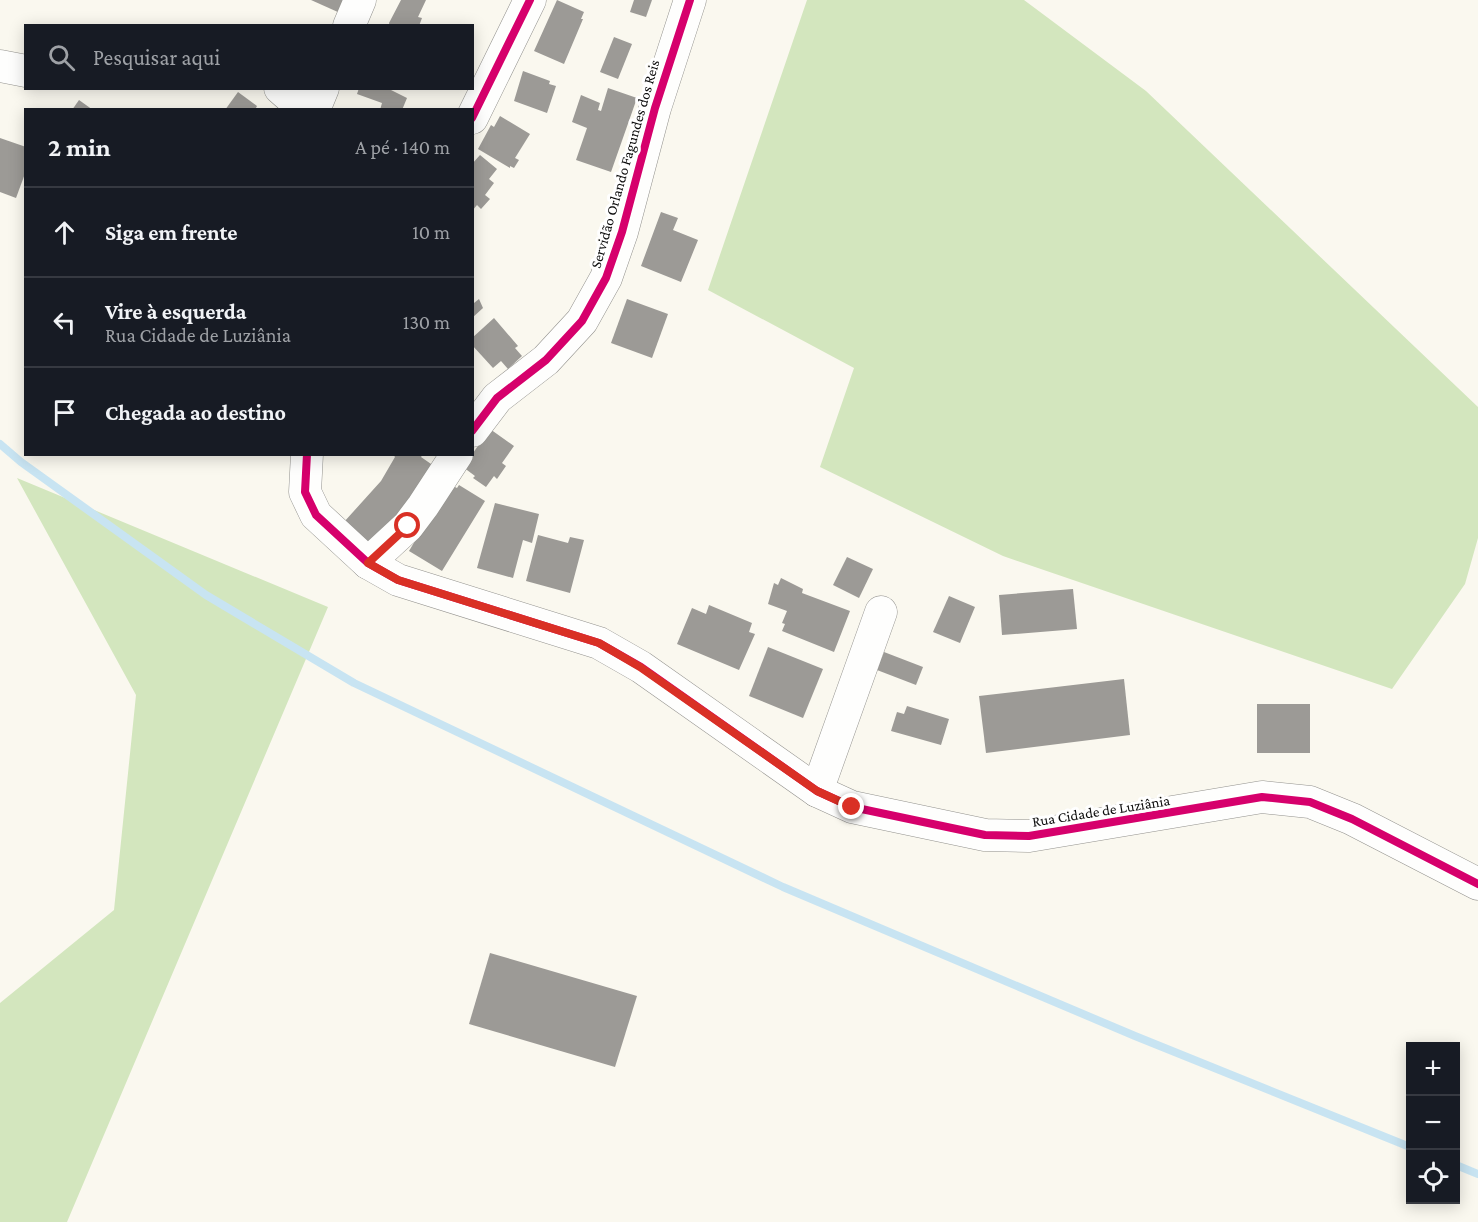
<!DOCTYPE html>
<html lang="pt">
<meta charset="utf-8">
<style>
:root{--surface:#171b24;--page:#242831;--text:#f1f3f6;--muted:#9ea1a6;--line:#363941}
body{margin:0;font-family:"Crimson Pro",serif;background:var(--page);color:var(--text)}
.controls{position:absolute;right:18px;bottom:18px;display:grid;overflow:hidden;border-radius:0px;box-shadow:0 3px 15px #0003}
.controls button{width:54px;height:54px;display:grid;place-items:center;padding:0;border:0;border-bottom:2px solid var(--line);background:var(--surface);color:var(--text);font:30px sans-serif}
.stop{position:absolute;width:18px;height:18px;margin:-14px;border:4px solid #d93025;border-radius:50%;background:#fff}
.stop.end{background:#d93025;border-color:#fff;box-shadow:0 2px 6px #0008}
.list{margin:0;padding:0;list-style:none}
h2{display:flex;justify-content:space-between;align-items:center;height:78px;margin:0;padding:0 24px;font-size:26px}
h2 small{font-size:20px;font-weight:400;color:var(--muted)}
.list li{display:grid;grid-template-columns:39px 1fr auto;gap:18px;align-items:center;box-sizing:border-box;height:90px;padding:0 24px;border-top:2px solid var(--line)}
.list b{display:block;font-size:22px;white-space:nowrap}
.list p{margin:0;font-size:20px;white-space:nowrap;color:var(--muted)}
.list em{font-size:20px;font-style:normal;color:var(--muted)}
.icon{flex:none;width:33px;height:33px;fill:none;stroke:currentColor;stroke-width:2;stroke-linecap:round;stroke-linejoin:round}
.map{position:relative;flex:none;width:1478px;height:1222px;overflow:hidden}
.search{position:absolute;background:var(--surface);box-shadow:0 3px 15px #0003;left:24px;top:24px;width:450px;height:66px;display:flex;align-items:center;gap:15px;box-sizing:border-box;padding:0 21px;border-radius:0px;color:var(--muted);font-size:22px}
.panel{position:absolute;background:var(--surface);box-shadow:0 3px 15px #0003;left:24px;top:108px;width:450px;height:348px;border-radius:0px}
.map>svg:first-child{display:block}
.forest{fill:#d3e6be}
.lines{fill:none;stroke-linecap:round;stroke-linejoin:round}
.stream{stroke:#c8e4f2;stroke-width:8}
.building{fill:#9c9a96}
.street-casing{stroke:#93928e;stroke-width:33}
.street{stroke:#fefefd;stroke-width:32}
.cycleway-casing{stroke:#fff;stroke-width:11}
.cycleway{stroke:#d6006c;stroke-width:8}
.route{stroke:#d93025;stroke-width:8}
.labels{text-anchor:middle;stroke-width:6;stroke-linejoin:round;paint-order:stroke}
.street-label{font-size:15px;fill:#0c0c0c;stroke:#fff}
</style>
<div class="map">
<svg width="1478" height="1222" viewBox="0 0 1478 1222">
<rect width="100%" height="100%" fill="#faf8ef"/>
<g class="forest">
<polygon points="807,0 1024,0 1146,91 1478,407 1478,538 1465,584 1392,689 1003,556 820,467 854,368 708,290"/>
<polygon points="17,478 328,607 67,1222 0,1222 0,1003 114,910 136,695"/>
</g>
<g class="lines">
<g class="stream">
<polyline points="0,444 21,462 206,595 354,683 783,887 1135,1036 1410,1147"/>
<polyline points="1456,1165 1478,1174"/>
</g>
</g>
<g class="building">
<polygon points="311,0 346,0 340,13"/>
<polygon points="401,0 426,0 418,17 422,18 419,26 390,26 389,23"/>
<polygon points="557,0 584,12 581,19 583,19 564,64 534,51"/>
<polygon points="634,0 652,0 646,17 630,12"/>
<polygon points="614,37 632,44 618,79 600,72"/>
<polygon points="523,71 550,81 549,84 556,86 547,113 514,101"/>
<polygon points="359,88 387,88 407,98 402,110 380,110 382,103 357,94"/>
<polygon points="608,88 637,98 611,172 576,160 587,128 572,122 581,95 600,103 598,110 601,111"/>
<polygon points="238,92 257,106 255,110 225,110"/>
<polygon points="79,100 93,110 72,110"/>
<polygon points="500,116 530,134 515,158 519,160 514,168 510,166 510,168 478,149 491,125 494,127"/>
<polygon points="0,138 26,147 26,171 16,198 0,192"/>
<polygon points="480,155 497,169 489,179 494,183 485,195 490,199 481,209 477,205 472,211 472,164"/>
<polygon points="661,212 678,218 673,230 698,240 681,282 641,266"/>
<polygon points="479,299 483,308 472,318 472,302 474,303"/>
<polygon points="627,299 668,314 652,358 611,343"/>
<polygon points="494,318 518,346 515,348 522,356 508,369 501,361 493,368 472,345 472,338"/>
<polygon points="490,429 514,446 502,463 506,466 497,479 494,476 486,487 473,478 475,476 463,467"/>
<polygon points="393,454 423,454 421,457 434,466 408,503 389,525 367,543 344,522 381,481 395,457"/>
<polygon points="449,484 457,488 459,485 485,501 442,571 409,551"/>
<polygon points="495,503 539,514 532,543 523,540 513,578 477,568"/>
<polygon points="538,535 568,543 570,537 584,540 570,593 526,581"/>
<polygon points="847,557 873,569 859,598 833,585"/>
<polygon points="781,578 803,589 802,593 850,611 834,652 782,631 785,624 782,623 787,611 768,604 774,583 778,585"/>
<polygon points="1073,589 1077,629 1002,635 999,595"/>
<polygon points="949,596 975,607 960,643 933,632"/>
<polygon points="709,605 752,623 749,632 755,634 739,670 677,644 692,608 706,614"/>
<polygon points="768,647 823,669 803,718 749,696"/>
<polygon points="884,652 923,667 916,685 877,670"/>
<polygon points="1124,679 1130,735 986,753 979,696"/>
<rect x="1257" y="704" width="53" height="49"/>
<polygon points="907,706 949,719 941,745 891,731 897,712 904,714"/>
<polygon points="490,953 637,996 615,1067 469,1024"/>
</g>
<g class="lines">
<g class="street-casing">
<g id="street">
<polyline points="349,26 360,0"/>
<polyline points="0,66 26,71"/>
<polyline points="280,88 305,110"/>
<polyline points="314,110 323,88"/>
<polyline points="472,118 530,0"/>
<polyline points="472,431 497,398 546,360 582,321 606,278 622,232 655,108 690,0"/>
<polyline points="307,454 305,492 316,515 368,563 398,580 599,643 641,667 817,791 852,807 985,835 1029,836 1262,797 1310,802 1352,819 1478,884"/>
<polyline points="368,563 408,526 423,506 457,454"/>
<polyline points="817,791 881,612"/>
</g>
</g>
<use href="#street" class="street"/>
<g class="cycleway-casing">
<g id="cycleway">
<polyline points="472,118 530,0"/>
<polyline points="472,431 497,398 546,360 582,321 606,278 622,232 655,108 690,0"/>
<polyline points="307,454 305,492 316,515 368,563 398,580 599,643 641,667 817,791 852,807 985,835 1029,836 1262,797 1310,802 1352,819 1478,884"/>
</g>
</g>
<use href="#cycleway" class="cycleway"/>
</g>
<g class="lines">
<polyline class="route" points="408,526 368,563 398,580 599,643 640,667 817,791 852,807"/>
</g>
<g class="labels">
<g class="street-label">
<text transform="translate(625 164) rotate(-74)" y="5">Servidão Orlando Fagundes dos Reis</text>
<text transform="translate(1101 811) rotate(-9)" y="5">Rua Cidade de Luziânia</text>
</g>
</g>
</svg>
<div class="controls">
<button>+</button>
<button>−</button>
<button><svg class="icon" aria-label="locate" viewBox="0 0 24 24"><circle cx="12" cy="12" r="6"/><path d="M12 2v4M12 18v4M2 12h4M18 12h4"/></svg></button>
</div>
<div class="stop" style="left:408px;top:526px"></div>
<div class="stop end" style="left:852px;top:807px"></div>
<div class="search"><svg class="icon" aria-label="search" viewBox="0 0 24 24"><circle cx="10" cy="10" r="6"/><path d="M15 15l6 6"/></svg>Pesquisar aqui</div>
<section class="panel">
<h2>2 min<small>A pé · 140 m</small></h2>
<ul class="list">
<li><svg class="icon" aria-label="ahead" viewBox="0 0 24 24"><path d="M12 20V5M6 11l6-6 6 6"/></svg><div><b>Siga em frente</b></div><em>10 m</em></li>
<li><svg class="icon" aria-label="left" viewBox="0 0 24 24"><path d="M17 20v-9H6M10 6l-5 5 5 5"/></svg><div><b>Vire à esquerda</b><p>Rua Cidade de Luziânia</p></div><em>130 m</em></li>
<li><svg class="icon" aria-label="arrive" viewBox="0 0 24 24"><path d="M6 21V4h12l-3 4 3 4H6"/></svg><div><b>Chegada ao destino</b></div></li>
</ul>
</section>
</div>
